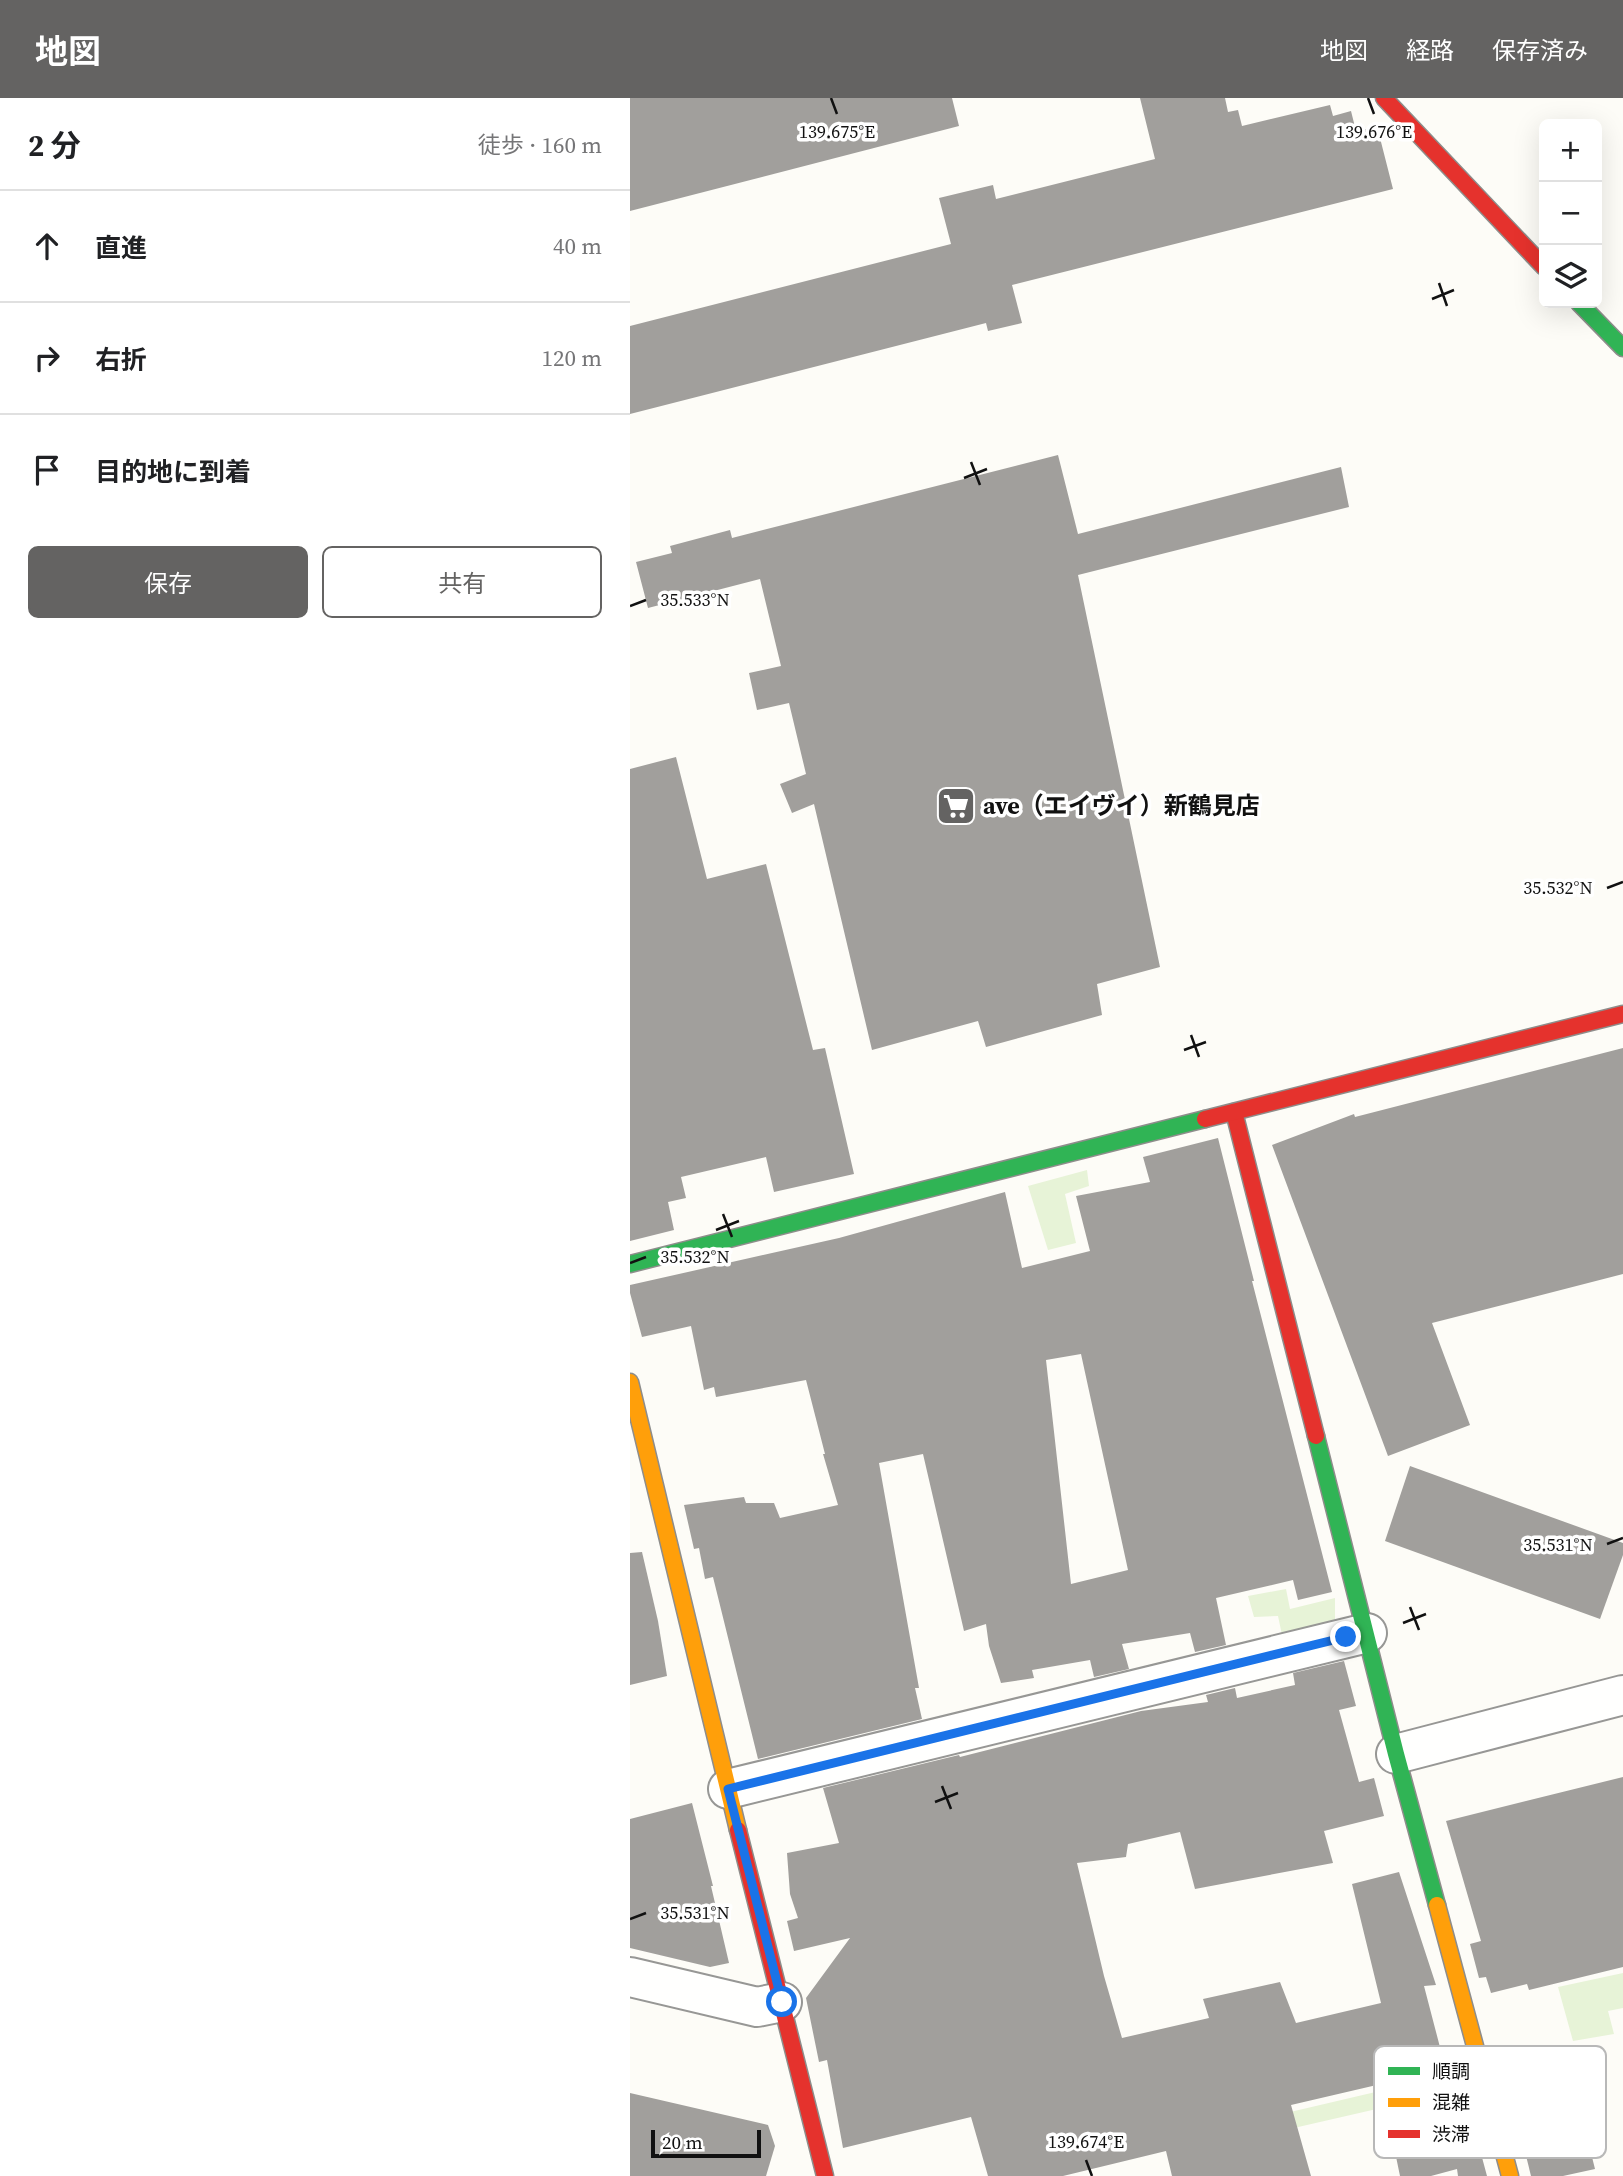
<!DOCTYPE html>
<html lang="ja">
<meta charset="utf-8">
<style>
:root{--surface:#fff;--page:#f2f2f2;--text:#202124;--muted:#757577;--line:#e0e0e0;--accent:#646362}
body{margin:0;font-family:"Source Serif 4","Noto Sans JP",serif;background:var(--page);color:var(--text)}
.controls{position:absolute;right:21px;top:21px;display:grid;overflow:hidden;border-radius:10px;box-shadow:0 7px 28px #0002}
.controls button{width:63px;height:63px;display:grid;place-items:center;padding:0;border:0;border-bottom:2px solid var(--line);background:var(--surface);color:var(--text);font:35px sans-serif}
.scale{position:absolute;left:21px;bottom:18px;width:110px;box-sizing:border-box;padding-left:7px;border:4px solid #111;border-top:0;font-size:19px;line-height:24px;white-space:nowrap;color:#111;-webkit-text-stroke:5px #fff;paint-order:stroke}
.stop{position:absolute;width:21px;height:21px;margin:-16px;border:5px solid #1a73e8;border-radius:50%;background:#fff}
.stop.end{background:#1a73e8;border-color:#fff;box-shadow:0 2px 7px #0008}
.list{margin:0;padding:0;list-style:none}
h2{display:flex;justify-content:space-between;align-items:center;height:91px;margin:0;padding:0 28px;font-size:30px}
h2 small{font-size:23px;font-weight:400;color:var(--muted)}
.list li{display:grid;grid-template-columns:46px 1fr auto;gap:21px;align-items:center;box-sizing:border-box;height:112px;padding:0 28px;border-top:2px solid var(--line)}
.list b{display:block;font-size:26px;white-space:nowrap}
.list em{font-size:23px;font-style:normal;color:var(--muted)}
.actions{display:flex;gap:14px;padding:21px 28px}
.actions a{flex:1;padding:16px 0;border:2px solid var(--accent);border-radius:10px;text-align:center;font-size:24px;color:var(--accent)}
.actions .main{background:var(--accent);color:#fff}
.icon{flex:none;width:38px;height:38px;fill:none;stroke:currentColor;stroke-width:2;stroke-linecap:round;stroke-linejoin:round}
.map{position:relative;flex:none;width:993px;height:2078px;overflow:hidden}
header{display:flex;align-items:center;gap:42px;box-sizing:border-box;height:98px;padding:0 35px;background:var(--accent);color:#fff}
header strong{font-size:33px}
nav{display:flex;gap:38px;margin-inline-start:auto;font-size:24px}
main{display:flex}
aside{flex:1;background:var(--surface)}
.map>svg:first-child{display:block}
.green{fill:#e7f3d7}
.building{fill:#a19f9c;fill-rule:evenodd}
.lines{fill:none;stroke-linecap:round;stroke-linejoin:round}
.street-casing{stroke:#979795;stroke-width:42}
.fast-casing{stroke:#8e8d8b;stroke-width:19}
.slow-casing{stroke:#8e8d8b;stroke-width:19}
.jam-casing{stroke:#8e8d8b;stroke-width:19}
.street{stroke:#fffffe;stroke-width:38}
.fast{stroke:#30b455;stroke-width:16}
.slow{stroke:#ff9f0a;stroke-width:16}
.jam{stroke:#e5322d;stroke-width:16}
.route{stroke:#1a73e8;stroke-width:9}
.ticks{fill:none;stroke:#111;stroke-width:2.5}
.labels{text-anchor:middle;stroke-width:7;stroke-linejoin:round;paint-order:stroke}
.poi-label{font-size:24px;font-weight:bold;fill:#111;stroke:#fff;text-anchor:start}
.key{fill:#fff;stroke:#b8b8b8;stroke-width:2}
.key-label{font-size:19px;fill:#111}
.ticks-label{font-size:18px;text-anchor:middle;fill:#111;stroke:#fff;stroke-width:7;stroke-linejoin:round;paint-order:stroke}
</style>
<header>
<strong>地図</strong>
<nav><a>地図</a><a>経路</a><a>保存済み</a></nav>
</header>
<main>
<aside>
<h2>2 分<small>徒歩 · 160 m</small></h2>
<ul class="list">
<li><svg class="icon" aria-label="ahead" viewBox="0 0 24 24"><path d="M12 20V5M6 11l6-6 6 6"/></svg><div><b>直進</b></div><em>40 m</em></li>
<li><svg class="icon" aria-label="right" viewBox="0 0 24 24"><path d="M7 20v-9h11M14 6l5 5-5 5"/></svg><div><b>右折</b></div><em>120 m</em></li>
<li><svg class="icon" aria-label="arrive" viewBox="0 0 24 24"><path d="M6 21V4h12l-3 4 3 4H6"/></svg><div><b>目的地に到着</b></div></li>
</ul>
<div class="actions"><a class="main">保存</a><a>共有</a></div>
</aside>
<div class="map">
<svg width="993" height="2078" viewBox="0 0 993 2078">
<rect width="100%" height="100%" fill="#fdfcf7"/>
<g class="green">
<polygon points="457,1072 459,1088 435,1096 446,1145 418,1152 398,1088"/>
<polygon points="656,1491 660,1511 705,1500 705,1527 652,1537 648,1518 624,1519 618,1498"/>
<polygon points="993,1875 993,1910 978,1913 984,1936 943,1943 928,1889"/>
<polygon points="818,1977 825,1993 538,2059 537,2043"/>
</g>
<g class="building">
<polygon points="0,0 322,0 329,28 0,113"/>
<polygon points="510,0 595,0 598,14 608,12 612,28 700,7 703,18 721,13 726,33 736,31 739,43 750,40 763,91 382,187 392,225 358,233 356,225 0,316 0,228 321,146 309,100 363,87 366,101 525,61"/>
<polygon points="428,357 448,436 711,369 719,409 448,477 530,869 467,886 472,917 356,949 348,923 242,952 184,706 162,715 150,686 176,676 159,605 127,612 119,575 151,568 130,481 18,510 6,464 42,455 40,448 100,432 102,440"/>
<polygon points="46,659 77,781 136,766 183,952 195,950 224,1076 144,1094 136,1059 51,1079 56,1100 38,1104 44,1132 0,1143 0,671"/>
<polygon points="993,950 993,1176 802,1225 840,1327 758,1358 642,1047 724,1016 725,1019"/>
<path d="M588 1040 624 1183H622L702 1494 668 1502 663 1482 586 1500 596 1547 565 1554 560 1535 492 1546 499 1571 464 1579 460 1562 402 1572 404 1580 371 1585 359 1548 356 1526 334 1533 293 1356 249 1365 289 1590H285L292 1621 128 1661 83 1479 75 1481 69 1450 64 1451 54 1407 114 1399 116 1405H144L150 1420 208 1407 193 1356H195L176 1282 86 1299 84 1289 74 1292 61 1228 12 1239 0 1195V1187L209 1140 375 1094 392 1170 460 1153 446 1098 520 1084 513 1059ZM451 1256 498 1472 441 1486 416 1262Z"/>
<polygon points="780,1368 993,1445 993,1457 970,1521 755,1443"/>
<polygon points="12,1454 28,1523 37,1578 0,1587 0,1455"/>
<polygon points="714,1563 726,1608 709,1612 729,1684 744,1680 754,1718 694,1733 703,1765 565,1791 550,1734 498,1746 496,1759 447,1765 474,1878 492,1940 579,1920 573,1901 650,1884 666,1925 751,1905 722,1786 769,1774 806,1887 794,1888 823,1999 835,1996 857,2078 828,2078 827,2071 801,2078 770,2078 751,1986 661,2007 681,2078 542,2078 536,2053 433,2078 358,2078 341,2019 213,2050 197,1962 189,1964 176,1900 220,1840 164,1853 157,1823 168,1820 160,1796 157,1755 209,1745 193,1690 329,1657 330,1659 511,1613 578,1604 576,1597 605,1590 607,1600 665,1587 663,1575"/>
<polygon points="993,1679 993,1869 899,1892 897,1886 861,1895 856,1879 849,1880 840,1846 851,1843 816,1723"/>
<polygon points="62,1705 83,1788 81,1788 99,1865 80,1869 0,1850 0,1721"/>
<polygon points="0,1995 138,2027 145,2048 136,2078 0,2078"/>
<polygon points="946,1995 965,2071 933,2078 901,2078 884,2009"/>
</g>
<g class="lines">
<g class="street-casing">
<g id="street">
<polyline points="766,1656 993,1597"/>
<polyline points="98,1691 737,1535"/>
<polyline points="0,1879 127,1909 152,1904"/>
</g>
</g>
<g class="fast-casing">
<g id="fast">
<polyline points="949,205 993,250"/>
<polyline points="0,1166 575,1021"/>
<polyline points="686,1338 766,1656 807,1807"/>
</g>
</g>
<g class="slow-casing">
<g id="slow">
<polyline points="0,1284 108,1732"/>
<polyline points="807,1807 880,2078"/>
</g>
</g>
<g class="jam-casing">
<g id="jam">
<polyline points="754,0 914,169"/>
<polyline points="604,1014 686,1338"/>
<polyline points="575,1021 993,916"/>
<polyline points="108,1732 195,2078"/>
</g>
</g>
<use href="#street" class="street"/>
<use href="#fast" class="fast"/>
<use href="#slow" class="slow"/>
<use href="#jam" class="jam"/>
</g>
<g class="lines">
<polyline class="route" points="152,1904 98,1691 716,1539"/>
</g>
<path class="ticks" d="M201 0 207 16M738 0 744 16M809 185 817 208M802 201 824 192M341 364 350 387M334 380 357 371M0 508 16 502M977 790 993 784M561 937 569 959M554 952 576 944M93 1116 102 1139M86 1132 109 1123M0 1165 16 1159M977 1446 993 1440M780 1509 789 1532M773 1525 796 1516M312 1688 321 1711M305 1704 328 1695M0 1821 16 1815M456 2062 462 2078"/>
<defs>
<g id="supermarket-square" transform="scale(2.0125)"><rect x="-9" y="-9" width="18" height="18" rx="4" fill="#646362" stroke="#fff"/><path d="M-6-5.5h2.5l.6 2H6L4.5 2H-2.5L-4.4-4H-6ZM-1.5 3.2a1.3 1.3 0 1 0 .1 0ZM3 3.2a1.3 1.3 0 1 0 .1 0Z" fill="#fff"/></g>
</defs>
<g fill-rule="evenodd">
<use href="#supermarket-square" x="326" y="708"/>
</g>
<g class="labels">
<g class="poi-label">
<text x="353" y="716">ave（エイヴイ）新鶴見店</text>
</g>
</g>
<rect x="744" y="1948" width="232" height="112" rx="10" class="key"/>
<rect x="758" y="1969" width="32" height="8" fill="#30b455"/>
<rect x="758" y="2000" width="32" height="9" fill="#ff9f0a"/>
<rect x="758" y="2032" width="32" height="8" fill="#e5322d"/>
<g class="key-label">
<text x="802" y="1980">順調</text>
<text x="802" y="2011">混雑</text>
<text x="802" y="2043">渋滞</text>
</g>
<g class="ticks-label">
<text x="207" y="40">139.675°E</text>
<text x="744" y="40">139.676°E</text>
<text x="65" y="508">35.533°N</text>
<text x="928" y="796">35.532°N</text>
<text x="65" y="1165">35.532°N</text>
<text x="928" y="1453">35.531°N</text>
<text x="65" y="1821">35.531°N</text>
<text x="456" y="2050">139.674°E</text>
</g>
</svg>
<div class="controls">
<button>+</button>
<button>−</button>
<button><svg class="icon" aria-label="layers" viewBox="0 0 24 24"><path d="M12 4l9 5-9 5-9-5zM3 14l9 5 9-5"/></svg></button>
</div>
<div class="scale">20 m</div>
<div class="stop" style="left:152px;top:1904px"></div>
<div class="stop end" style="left:716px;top:1539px"></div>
</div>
</main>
